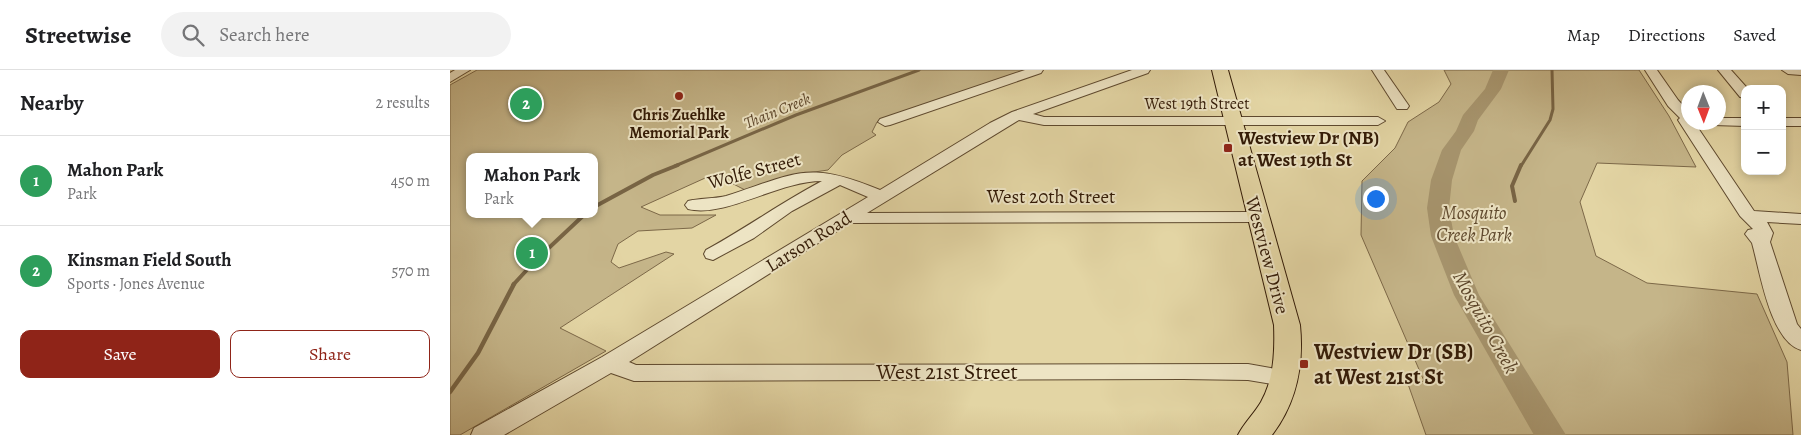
<!DOCTYPE html>
<meta charset="utf-8">
<style>
:root{--surface:#fff;--page:#f2f2f2;--text:#202124;--muted:#757577;--line:#e0e0e0;--accent:#8f2418}
body{margin:0;font-family:Alegreya,serif;background:var(--page);color:var(--text)}
.controls{position:absolute;right:15px;top:15px;display:grid;overflow:hidden;border-radius:10px;box-shadow:0 2px 8px #0003}
.controls button{width:45px;height:45px;display:grid;place-items:center;padding:0;border:0;border-bottom:1px solid var(--line);background:var(--surface);color:var(--text);font:25px sans-serif}
.compass{position:absolute;left:1231px;top:15px;width:45px;height:45px;border-radius:50%;background:var(--surface);box-shadow:0 2px 8px #0003;rotate:179deg}
.you{position:absolute;left:925px;top:128px;width:18px;height:18px;margin:-12px;border:4px solid #fff;border-radius:50%;background:#1a73e8;box-shadow:0 0 0 8px #1a73e833}
.badge{display:grid;place-items:center;width:32px;height:32px;border-radius:50%;background:var(--accent);color:#fff;font-size:16px;font-weight:700}
.pin{position:absolute;translate:-50% -50%;border:2px solid #fff;box-shadow:0 1px 5px #0006}
.popup{position:absolute;left:16px;top:83px;width:132px;height:65px;box-sizing:border-box;display:grid;place-content:center;border-radius:10px;background:var(--surface);filter:drop-shadow(0 1px 4px #0005);font-size:16px;white-space:nowrap;color:var(--muted)}
.popup b{font-size:19px;color:var(--text)}
.popup::after{content:'';position:absolute;left:50%;top:100%;margin-left:-10px;border:10px solid transparent;border-top-color:var(--surface)}
.list{margin:0;padding:0;list-style:none}
h2{display:flex;justify-content:space-between;align-items:center;height:65px;margin:0;padding:0 20px;font-size:21px}
h2 small{font-size:16px;font-weight:400;color:var(--muted)}
.list li{display:grid;grid-template-columns:32px 1fr auto;gap:15px;align-items:center;box-sizing:border-box;height:90px;padding:0 20px;border-top:1px solid var(--line)}
.list b{display:block;font-size:19px;white-space:nowrap}
.list p{margin:0;font-size:16px;white-space:nowrap;color:var(--muted)}
.list em{font-size:16px;font-style:normal;color:var(--muted)}
.actions{display:flex;gap:10px;padding:15px 20px}
.actions a{flex:1;padding:11px 0;border:1px solid var(--accent);border-radius:10px;text-align:center;font-size:18px;color:var(--accent)}
.actions .main{background:var(--accent);color:#fff}
.icon{flex:none;width:28px;height:28px;fill:none;stroke:currentColor;stroke-width:2;stroke-linecap:round;stroke-linejoin:round}
.map{position:relative;flex:none;width:1351px;height:365px;overflow:hidden}
header{display:flex;align-items:center;gap:30px;box-sizing:border-box;height:70px;padding:0 25px;background:var(--surface);border-bottom:1px solid var(--line)}
header strong{font-size:24px}
nav{display:flex;gap:28px;margin-inline-start:auto;font-size:18px}
.search{width:350px;height:45px;background:var(--page);display:flex;align-items:center;gap:12px;box-sizing:border-box;padding:0 18px;border-radius:28px;color:var(--muted);font-size:19px}
main{display:flex}
aside{flex:1;background:var(--surface)}
.map>svg:first-child{display:block}
.green{fill:#c5b589;stroke:#7c6848;fill-rule:evenodd}
.lines{fill:none;stroke-linecap:round;stroke-linejoin:round}
.stream-far2{stroke:#786444;stroke-width:3}
.stream-far1{stroke:#786444;stroke-width:4}
.stream{stroke:#786444;stroke-width:4.5}
.river{fill:#a7956e;fill-rule:evenodd}
.minor-casing{stroke:#5e492e;stroke-width:2}
.major-casing{stroke:#321a06;stroke-width:2}
.minor{fill:#ede4c4;fill-rule:evenodd}
.major{fill:#e3d5a4;fill-rule:evenodd}
.poi-dot{fill:#8f2418;stroke:#ede4c4;stroke-width:2}
.labels{text-anchor:middle;stroke-width:4;stroke-linejoin:round;paint-order:stroke}
.far-street-label{font-size:16px;fill:#321a06;stroke:#ede4c4}
.far-water-label{font-size:16px;font-style:italic;fill:#5b452a;stroke:#ede4c4}
.far-poi-label{font-size:16px;font-weight:bold;fill:#321a06;stroke:#ede4c4}
.poi-label{font-size:19px;font-weight:bold;fill:#321a06;stroke:#ede4c4;text-anchor:start}
.street-label{font-size:19px;fill:#321a06;stroke:#ede4c4}
.park-label{font-size:19px;font-style:italic;fill:#5e482d;stroke:#ede4c4}
.water-label{font-size:20px;font-style:italic;fill:#5b452a;stroke:#ede4c4}
.near-poi-label{font-size:22px;font-weight:bold;fill:#321a06;stroke:#ede4c4;text-anchor:start}
.near-street-label{font-size:22px;fill:#321a06;stroke:#ede4c4}
</style>
<header>
<strong>Streetwise</strong>
<div class="search"><svg class="icon" aria-label="search" viewBox="0 0 24 24"><circle cx="10" cy="10" r="6"/><path d="M15 15l6 6"/></svg>Search here</div>
<nav><a>Map</a><a>Directions</a><a>Saved</a></nav>
</header>
<main>
<aside>
<h2>Nearby<small>2 results</small></h2>
<ul class="list">
<li><span class="badge" style="background:#2e9e5b">1</span><div><b>Mahon Park</b><p>Park</p></div><em>450 m</em></li>
<li><span class="badge" style="background:#2e9e5b">2</span><div><b>Kinsman Field South</b><p>Sports · Jones Avenue</p></div><em>570 m</em></li>
</ul>
<div class="actions"><a class="main">Save</a><a>Share</a></div>
</aside>
<div class="map">
<svg width="1351" height="365" viewBox="0 0 1351 365">
<rect width="100%" height="100%" fill="#e3d5a4"/>
<filter id="stains"><feTurbulence type="fractalNoise" baseFrequency=".004" numOctaves="4"/><feColorMatrix values="0 0 0 0 .2 0 0 0 0 .09 0 0 0 0 .02 0 0 0 .5 -.17"/></filter>
<radialGradient id="worn" r=".72"><stop offset=".6" stop-color="#630" stop-opacity="0"/><stop offset="1" stop-color="#630" stop-opacity=".3"/></radialGradient>
<g class="green">
<path d="M27 0H581L427 52 422 62 426 65 392 85 378 100 344 105 295 120 264 104 191 137 210 145H266L242 158 188 161 168 174 161 192 169 198 216 182 224 184 110 258 156 281 10 365H0V15ZM19 87H144V144H19Z"/>
<polygon points="994,0 1189,0 1219,46 1246,97 1147,93 1130,132 1146,186 1197,213 1307,224 1337,292 1343,365 976,365 958,314 974,311 911,165 912,111 945,78 958,52 989,32 1001,14"/>
</g>
<g class="lines">
<g class="stream-far2">
<polyline points="225,96 346,45 469,0"/>
<polyline points="1071,96 1100,50 1103,39 1102,0"/>
</g>
<g class="stream-far1">
<polyline points="1065,131 1062,116 1071,95"/>
<polyline points="144,137 203,105 228,95"/>
<polyline points="63,215 86,190 135,144"/>
</g>
<polyline class="stream" points="0,322 28,283 64,214"/>
<polygon class="river" points="1043,0 1059,0 1051,19 1028,50 1024,61 1011,80 1002,110 999,138 1004,166 1029,225 1116,365 1084,365 1004,225 981,166 977,138 981,110 992,80 1006,61 1013,45 1035,19"/>
<g class="minor-casing">
<g id="minor">
<polygon points="5,0 20,0 0,12 0,3"/>
<polygon points="575,0 593,0 591,3 440,55 435,56 428,52 430,49"/>
<path d="M682 0H700L698 3 583 44 594 47H928L935 51 928 55H594L569 50 417 143 808 142 814 143 817 147 814 151 808 152 400 153 179 292 186 295 798 294 843 302 846 308 843 314 835 316 798 310 733 309 184 311 161 303 54 365H21L24 358 152 287 418 127 390 115 342 141 304 168 263 190 256 188 254 184 256 180C296 158 332 132 372 111 328 111 276 148 238 139L235 135 238 131C250 128 263 129 276 126 345 104 357 89 430 120L540 53 562 42Z"/>
<polygon points="922,0 934,0 959,36 957,39 947,39"/>
<path d="M1195 0H1207L1228 30 1238 41V52H1244L1304 141 1351 144V154L1317 152 1323 163 1320 172 1347 254 1351 259V280C1320 271 1310 201 1302 173L1295 164 1298 160 1303 159 1290 146 1228 50 1230 48 1218 36Z"/>
<polygon points="1268,0 1281,0 1298,19 1295,19 1295,28 1290,27"/>
<polygon points="1332,0 1351,0 1351,5 1338,4"/>
<polygon points="1268,48 1295,48 1295,56 1263,55 1261,52 1268,52"/>
<rect x="1332" y="48" width="19" height="8"/>
</g>
</g>
<g class="major-casing">
<path id="major" d="M762 0H778L850 255C854 295 847 332 822 365H788C794 353 804 344 811 332 824 309 825 281 824 255Z"/>
</g>
<use href="#minor" class="minor"/>
<use href="#major" class="major"/>
</g>
<g class="poi-dot">
<circle cx="229" cy="26" r="5"/>
<rect x="773" y="73" width="10" height="10" rx="2.5"/>
<rect x="849" y="289" width="10" height="10" rx="2.5"/>
</g>
<g class="labels">
<g class="far-street-label">
<text x="747" y="39">West 19th Street</text>
</g>
<g class="far-water-label">
<text transform="translate(327 40) rotate(-22)" y="6">Thain Creek</text>
</g>
<g class="far-poi-label">
<text x="229" y="50">Chris Zuehlke<tspan x="229" dy="18">Memorial Park</tspan></text>
</g>
<g class="poi-label">
<text x="788" y="74">Westview Dr (NB)<tspan x="788" dy="22">at West 19th St</tspan></text>
</g>
<g class="street-label">
<text transform="translate(304 100) rotate(-15)" y="7">Wolfe Street</text>
<text x="601" y="133">West 20th Street</text>
<text transform="translate(358 171) rotate(-32)" y="7">Larson Road</text>
<text transform="translate(818 185) rotate(75)" y="7">Westview Drive</text>
</g>
<g class="park-label">
<text x="1024" y="149">Mosquito<tspan x="1024" dy="22">Creek Park</tspan></text>
</g>
<g class="water-label">
<text transform="translate(1036 252) rotate(61)" y="7">Mosquito Creek</text>
</g>
<g class="near-poi-label">
<text x="864" y="289">Westview Dr (SB)<tspan x="864" dy="25">at West 21st St</tspan></text>
</g>
<g class="near-street-label">
<text x="497" y="309">West 21st Street</text>
</g>
</g>
<rect width="100%" height="100%" filter="url(#stains)"/>
<rect width="100%" height="100%" fill="url(#worn)"/>
</svg>
<div class="controls">
<button>+</button>
<button>−</button>
</div>
<svg class="compass" viewBox="-18 -18 36 36"><path d="M0-13l5 13h-10z" fill="#e53935"/><path d="M0 13l5-13h-10z" fill="#757577"/></svg>
<div class="you"></div>
<div class="pin badge" style="left:82px;top:183px;background:#2e9e5b">1</div>
<div class="popup"><b>Mahon Park</b>Park</div>
<div class="pin badge" style="left:76px;top:34px;background:#2e9e5b">2</div>
</div>
</main>
